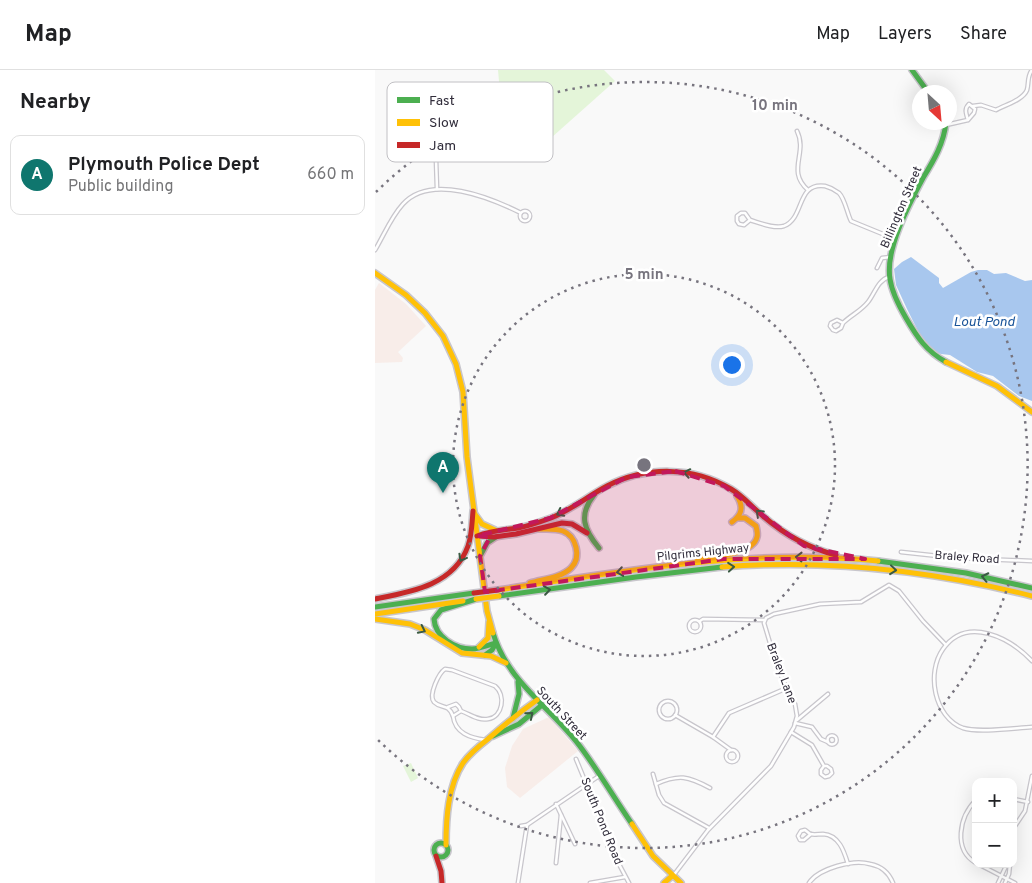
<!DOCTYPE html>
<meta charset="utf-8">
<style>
:root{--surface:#fff;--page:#f2f2f2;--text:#202124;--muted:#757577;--line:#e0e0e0;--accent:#0f766e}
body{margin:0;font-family:Overpass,sans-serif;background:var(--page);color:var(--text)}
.controls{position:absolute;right:15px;bottom:15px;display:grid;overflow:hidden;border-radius:10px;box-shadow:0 5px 20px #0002}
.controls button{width:45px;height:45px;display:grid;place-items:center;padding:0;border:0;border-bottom:1px solid var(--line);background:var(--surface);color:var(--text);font:25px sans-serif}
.compass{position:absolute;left:537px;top:15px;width:45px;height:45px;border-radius:50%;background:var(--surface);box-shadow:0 5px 20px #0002;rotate:154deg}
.you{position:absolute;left:356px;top:294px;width:18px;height:18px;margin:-12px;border:4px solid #fff;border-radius:50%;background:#1a73e8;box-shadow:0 0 0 8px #1a73e833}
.badge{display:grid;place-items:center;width:32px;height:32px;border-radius:50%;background:var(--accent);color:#fff;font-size:16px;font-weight:700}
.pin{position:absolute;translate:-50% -41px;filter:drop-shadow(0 1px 2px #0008)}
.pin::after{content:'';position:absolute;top:26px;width:18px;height:15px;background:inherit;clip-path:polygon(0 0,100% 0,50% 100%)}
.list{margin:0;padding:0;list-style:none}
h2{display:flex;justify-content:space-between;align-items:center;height:65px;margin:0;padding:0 20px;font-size:21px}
h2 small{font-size:16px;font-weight:400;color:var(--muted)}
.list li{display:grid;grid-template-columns:32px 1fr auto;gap:15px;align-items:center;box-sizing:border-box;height:80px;margin:0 10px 10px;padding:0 10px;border:1px solid var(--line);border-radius:10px}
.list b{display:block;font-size:19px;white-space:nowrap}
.list p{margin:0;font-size:16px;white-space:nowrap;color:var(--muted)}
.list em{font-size:16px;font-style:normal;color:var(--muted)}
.map{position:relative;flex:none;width:657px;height:813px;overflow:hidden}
header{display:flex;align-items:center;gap:30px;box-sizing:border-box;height:70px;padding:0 25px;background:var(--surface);border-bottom:1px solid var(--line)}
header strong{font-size:24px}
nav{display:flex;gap:28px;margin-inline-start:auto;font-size:18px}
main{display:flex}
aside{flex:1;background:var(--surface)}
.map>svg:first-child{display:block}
.commercial{fill:#f8ede9}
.green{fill:#e4f5d9}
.water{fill:#a8c7ee}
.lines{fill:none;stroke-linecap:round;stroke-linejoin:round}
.street-casing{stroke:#c8c6cc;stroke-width:5}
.fast-casing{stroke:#c8c6cc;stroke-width:8}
.slow-casing{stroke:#c8c6cc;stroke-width:8}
.jam-casing{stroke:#c8c6cc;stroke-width:8}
.street{stroke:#fefefe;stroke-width:2.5}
.fast{stroke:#4caf50;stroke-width:5}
.slow{stroke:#ffc107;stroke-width:5}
.jam{stroke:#c62828;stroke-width:5}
.slow-bridge-casing{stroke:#c8c6cc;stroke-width:8;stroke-linecap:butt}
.jam-bridge-casing{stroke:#c8c6cc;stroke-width:8;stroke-linecap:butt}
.slow-bridge{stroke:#ffc107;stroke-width:5}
.jam-bridge{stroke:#c62828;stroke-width:5}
.oneway{stroke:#3a5a42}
.marked{fill:#c2185b;fill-opacity:0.2;stroke:#c2185b;stroke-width:4;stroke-dasharray:10 6;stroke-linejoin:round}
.ring{fill:none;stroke:#77747e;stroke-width:2.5;stroke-dasharray:2.5 5}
.labels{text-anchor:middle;stroke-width:5;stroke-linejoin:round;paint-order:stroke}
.street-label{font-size:12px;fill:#312d3b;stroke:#fff}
.water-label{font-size:14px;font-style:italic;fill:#1b5599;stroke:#fff}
.key{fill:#fff;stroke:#c1c0c4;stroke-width:1}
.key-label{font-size:14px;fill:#312d3b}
.centre{fill:#77747e;stroke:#fff;stroke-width:2.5}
.ring-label{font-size:15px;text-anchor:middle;font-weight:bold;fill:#77747e;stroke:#fff;stroke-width:5;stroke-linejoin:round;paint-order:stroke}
</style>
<header>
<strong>Map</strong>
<nav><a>Map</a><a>Layers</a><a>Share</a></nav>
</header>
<main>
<aside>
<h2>Nearby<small></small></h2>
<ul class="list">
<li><span class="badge">A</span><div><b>Plymouth Police Dept</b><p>Public building</p></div><em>660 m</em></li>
</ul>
</aside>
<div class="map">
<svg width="657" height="813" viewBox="0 0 657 813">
<rect width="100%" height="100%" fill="#f9f9f9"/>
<g class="commercial">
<polygon points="4,213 31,234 51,256 23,282 28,288 27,292 0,293 0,220"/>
<polygon points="174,647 203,681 145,728 132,717 130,698 137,676 148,659"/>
</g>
<g class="green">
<polygon points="123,0 229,0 240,11 167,76 127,46"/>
<polygon points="36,693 43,708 36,712 28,696"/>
</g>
<polygon class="water" points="536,187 564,208 564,213 568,218 596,202 603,200 612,200 619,204 631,203 650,211 657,210 657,331 644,326 618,306 602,302 575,285 566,284 558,281 544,263 532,239 521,215 519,199 527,192"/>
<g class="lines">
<g class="street-casing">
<g id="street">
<path d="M598 36 606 35 621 40C630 35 648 30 652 20 654 13 652 6 657 0"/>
<path d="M571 55 593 50C591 43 589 39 594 34L600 39 599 43 593 50"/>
<polyline points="60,59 56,59 52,55 52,50 56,46 62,47 65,52 63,56 60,59 62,119"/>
<path d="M422 61C433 83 411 101 433 120"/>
<circle cx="150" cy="146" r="5"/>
<path d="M375 150 369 155 364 154 362 151V146L366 143H370L375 150C385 153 399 159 409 156 430 148 421 112 450 116 454 117 460 120 464 123 470 129 472 143 476 151L520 169"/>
<path d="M0 180C9 165 16 147 28 134 56 103 116 128 146 143"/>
<polyline points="502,198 507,188 516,187"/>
<path d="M468 253 466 258 461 261 458 260 455 256 456 253 462 250 468 253C476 245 486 241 493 232 500 223 503 210 514 207"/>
<polyline points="526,482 582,488 657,491"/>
<circle cx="320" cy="556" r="6"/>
<polyline points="325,551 328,549 389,550"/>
<path d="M657 591C635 568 592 545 568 579 551 603 559 647 588 658 604 663 639 658 657 657"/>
<circle cx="293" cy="640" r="9"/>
<path d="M73 637 81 634 84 637 86 641C95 644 103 651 113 649 128 647 131 625 120 616L77 600 70 599C64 603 53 625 59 632 66 639 73 633 78 646L86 641"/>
<polyline points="300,645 338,667 356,680"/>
<path d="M78 646C80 663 95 668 111 670"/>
<polyline points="422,650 453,624"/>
<polyline points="420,653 437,657 446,669 453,672"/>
<polyline points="416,662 437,675 449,696 452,696 456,699 457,703 454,706 450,707 446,704 446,700 449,696"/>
<circle cx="457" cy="670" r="4.5"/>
<polyline points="338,667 354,643 412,618"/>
<circle cx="357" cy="686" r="6"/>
<polyline points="201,689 245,796 254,813"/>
<polyline points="278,704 284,725 289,733 334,758"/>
<path d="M281 714C304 704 313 706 335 718"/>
<polyline points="638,729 653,732"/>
<path d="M601 730C584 747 578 780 601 793"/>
<polyline points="181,734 200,774"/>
<polyline points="146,756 152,755 224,706"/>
<polyline points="638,759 650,741 657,706"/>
<path d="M436 764 429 770H425L423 766 426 761 430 760 435 764C440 765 443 764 448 764 464 765 469 781 473 794"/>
<polyline points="181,793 186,745"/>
<polyline points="603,794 640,813"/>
<polyline points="298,806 333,760 396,696 419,657 422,646 420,634 407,608 395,573 389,553 391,548 399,544 445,534 486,532 514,515 524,521 548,551 571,575"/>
<polyline points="143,813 152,755"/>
<polyline points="215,813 250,807"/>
<path d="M434 813C444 798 479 789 495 794 506 796 514 803 518 813"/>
<polyline points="623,813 632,794"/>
<polyline points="630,813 634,804 635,794"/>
</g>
</g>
<g class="fast-casing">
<g id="fast">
<polyline points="537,0 553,22"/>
<path d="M571 52C569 73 559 90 548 108 534 134 510 179 515 209 517 223 524 236 531 248 542 267 551 281 571 292"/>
<path d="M219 425C203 445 209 460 224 478"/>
<polyline points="105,486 112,473 121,467"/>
<polyline points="503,491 591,503 657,518"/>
<polyline points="124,526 261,507 347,497"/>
<path d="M101 529 66 540 59 549C60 567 80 579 97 579 105 579 113 575 121 573"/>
<polyline points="0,537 99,523"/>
<path d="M118 563C132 611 175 637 204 675 223 700 239 728 257 754"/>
<polyline points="110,585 117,580 121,573"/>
<polyline points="138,648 144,624 143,612"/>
<polyline points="118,666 144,654 167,635"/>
<circle cx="66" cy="780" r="7"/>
</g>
</g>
<g class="slow-casing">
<g id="slow">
<polyline points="0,203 31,225 50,243 68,266 81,294 88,322 92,387 112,541 118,563"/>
<polyline points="571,292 622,316 657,342"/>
<polyline points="99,443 107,454 120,460"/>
<path d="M357 452C367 445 369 437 362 426"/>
<path d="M322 489C337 487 378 485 382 467 383 464 382 460 381 456L370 448H363"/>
<path d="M347 497C452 489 555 500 657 526"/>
<path d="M155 513C168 509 186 508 196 498 207 487 201 466 188 461 180 458 172 459 164 459"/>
<path d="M123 520C249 501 375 478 503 491"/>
<polyline points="0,544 88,531"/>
<polyline points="0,549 35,554 50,560 87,583 116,586 131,593"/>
<polyline points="104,577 113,568 114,552"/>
<polyline points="257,754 278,786 306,813"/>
<path d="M71 775C71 748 73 716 88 693 95 683 104 676 113 669 129 655 145 642 162 630"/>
<polyline points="289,813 297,806"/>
</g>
</g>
<g class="jam-casing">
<g id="jam">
<path d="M102 466C115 461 129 460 143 458 154 456 165 452 176 448 196 440 213 426 232 416 271 396 318 396 356 419 368 426 377 437 388 446 410 465 433 478 461 485"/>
<polyline points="105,466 119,467 141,464 187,453 197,454 212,463"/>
<path d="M0 529C36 522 79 515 93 476 97 465 97 452 98 441"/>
<polyline points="61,786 66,801 67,813"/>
</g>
</g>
<use href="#street" class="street"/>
<use href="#fast" class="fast"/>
<use href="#slow" class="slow"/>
<use href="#jam" class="jam"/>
<g class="slow-bridge-casing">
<polyline id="slow-bridge" points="101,529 124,526"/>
</g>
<g class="jam-bridge-casing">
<polyline id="jam-bridge" points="99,523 123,520"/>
</g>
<use href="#slow-bridge" class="slow-bridge"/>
<use href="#jam-bridge" class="jam-bridge"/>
</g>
<defs><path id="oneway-chevron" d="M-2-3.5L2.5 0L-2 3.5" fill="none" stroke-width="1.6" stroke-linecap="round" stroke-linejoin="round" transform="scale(1.25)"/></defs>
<g class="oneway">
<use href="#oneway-chevron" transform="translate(312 403) rotate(-169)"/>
<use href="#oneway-chevron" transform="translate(185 443) rotate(153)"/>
<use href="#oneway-chevron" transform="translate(384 443) rotate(-137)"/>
<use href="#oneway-chevron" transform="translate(424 487) rotate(-179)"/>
<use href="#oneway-chevron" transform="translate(87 488) rotate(119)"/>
<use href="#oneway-chevron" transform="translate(356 497) rotate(-5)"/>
<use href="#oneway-chevron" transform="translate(518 500) rotate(6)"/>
<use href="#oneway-chevron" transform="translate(245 502) rotate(171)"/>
<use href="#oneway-chevron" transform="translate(610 507) rotate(-168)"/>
<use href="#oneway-chevron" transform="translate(172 520) rotate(-8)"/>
<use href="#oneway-chevron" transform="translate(47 560) rotate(26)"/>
<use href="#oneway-chevron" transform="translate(155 645) rotate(-40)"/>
</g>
<path class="marked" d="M300 401 349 416 429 476 490 489H349L110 522 105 486 115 467 102 466 175 448 252 407Z"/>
<g class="ring">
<circle cx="269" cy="395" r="191"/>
<path d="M1 122A383 383 0 1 1 1 668"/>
</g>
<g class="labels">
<g class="street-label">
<text transform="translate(526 137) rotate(-67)" y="4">Billington Street</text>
<text transform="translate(328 482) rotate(-6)" y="4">Pilgrims Highway</text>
<text transform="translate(592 487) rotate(4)" y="4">Braley Road</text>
<text transform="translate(407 603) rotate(69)" y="4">Braley Lane</text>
<text transform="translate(187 643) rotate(47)" y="4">South Street</text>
<text transform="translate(227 751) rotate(68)" y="4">South Pond Road</text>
</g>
<g class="water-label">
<text x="609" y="256">Lout Pond</text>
</g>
</g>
<rect x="12" y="12" width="166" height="80" rx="8" class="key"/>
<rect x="22" y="27" width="23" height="6" fill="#4caf50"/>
<rect x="22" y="49" width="23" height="7" fill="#ffc107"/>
<rect x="22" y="72" width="23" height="6" fill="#c62828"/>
<g class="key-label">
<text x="54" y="35">Fast</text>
<text x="54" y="57">Slow</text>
<text x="54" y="80">Jam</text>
</g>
<circle cx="269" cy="395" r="8" class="centre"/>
<g class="ring-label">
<text x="400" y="40">10 min</text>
<text x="269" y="209">5 min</text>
</g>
</svg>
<div class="controls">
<button>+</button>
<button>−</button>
</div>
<svg class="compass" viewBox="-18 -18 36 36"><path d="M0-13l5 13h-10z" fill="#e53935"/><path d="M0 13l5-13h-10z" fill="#757577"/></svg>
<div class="you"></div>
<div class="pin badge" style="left:68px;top:423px">A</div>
</div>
</main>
